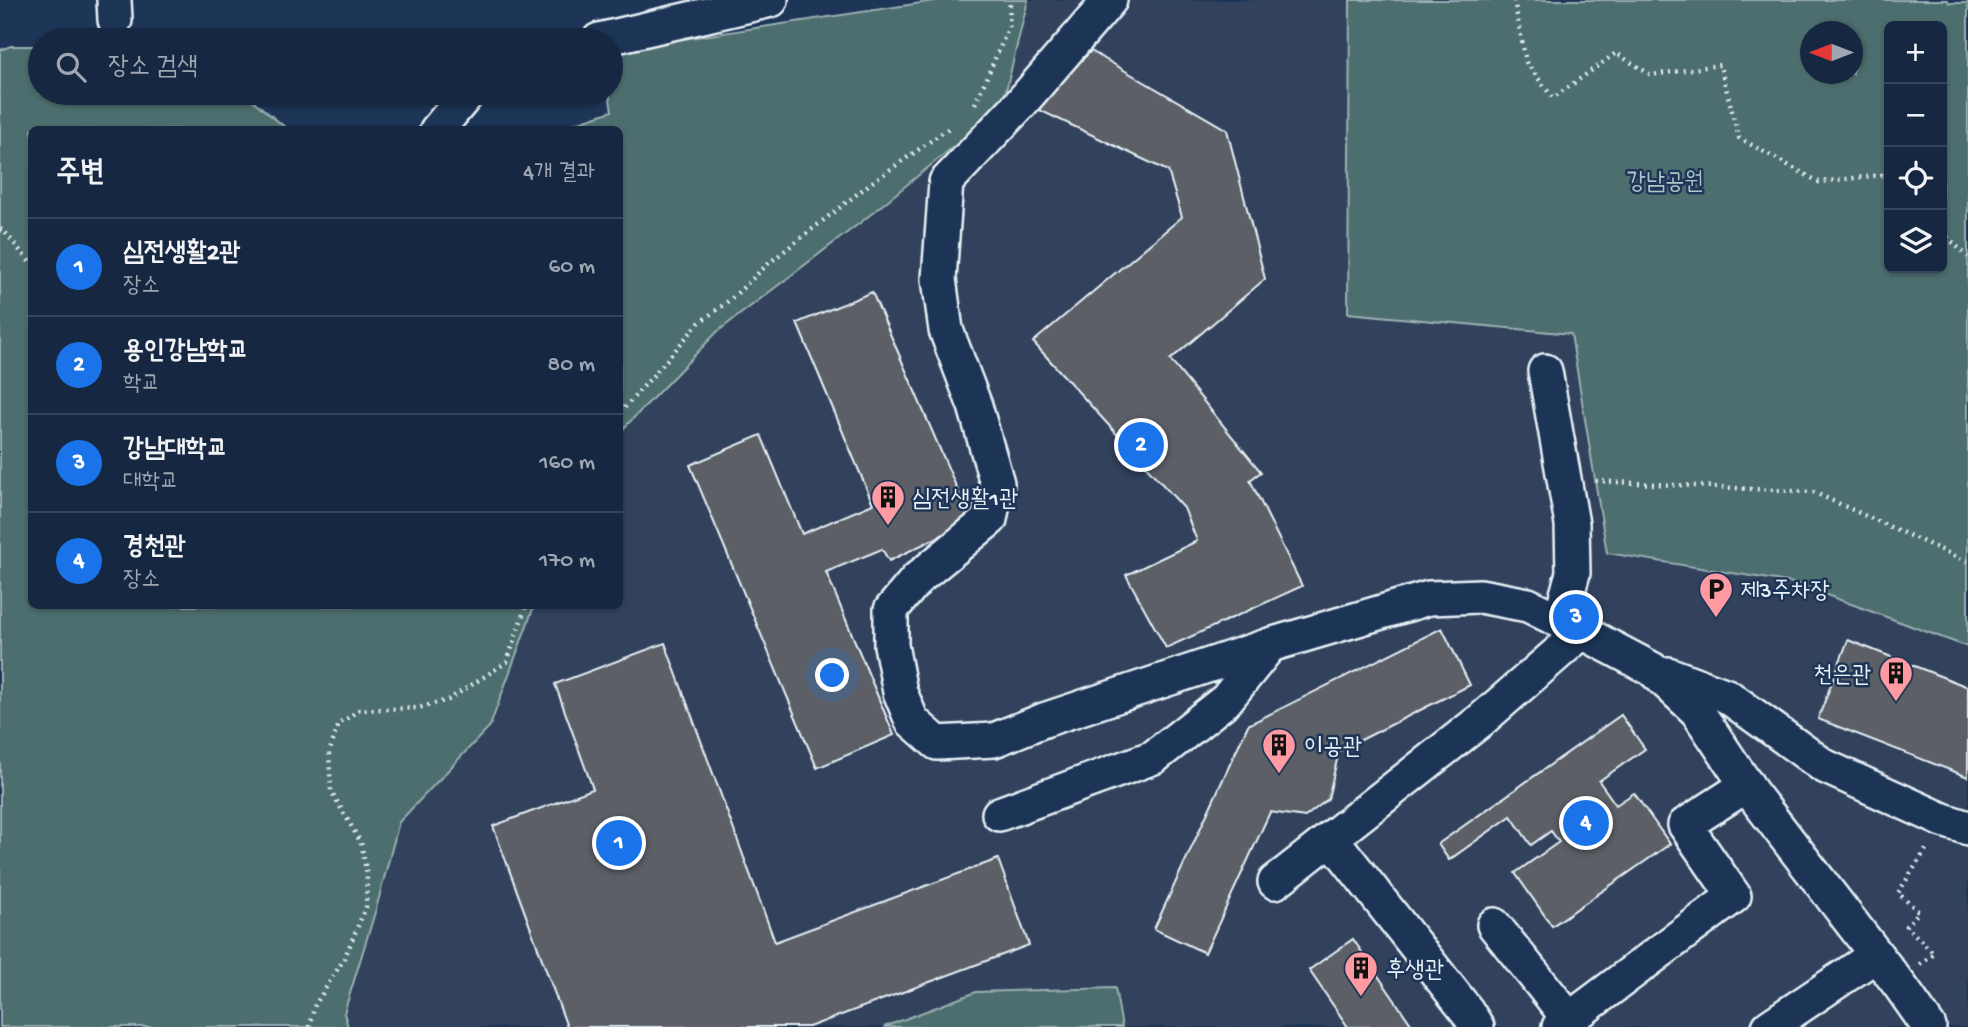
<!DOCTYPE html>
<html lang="ko">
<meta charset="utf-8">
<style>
:root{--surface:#162841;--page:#23344c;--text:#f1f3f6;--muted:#9ea6b1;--line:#35445a;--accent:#1a73e8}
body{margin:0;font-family:"Gochi Hand","Poor Story",sans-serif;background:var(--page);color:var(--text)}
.controls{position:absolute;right:21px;top:21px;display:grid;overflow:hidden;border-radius:10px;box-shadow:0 2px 5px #0004}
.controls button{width:63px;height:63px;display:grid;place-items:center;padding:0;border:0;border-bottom:2px solid var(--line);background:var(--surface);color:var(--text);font:35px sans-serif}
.compass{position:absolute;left:1800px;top:21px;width:63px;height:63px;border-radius:50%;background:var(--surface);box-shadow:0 2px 5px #0004;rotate:270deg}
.you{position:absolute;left:833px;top:676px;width:24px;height:24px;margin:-18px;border:5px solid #fff;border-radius:50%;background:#1a73e8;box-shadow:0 0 0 10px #1a73e833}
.badge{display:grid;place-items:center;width:46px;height:46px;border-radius:50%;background:var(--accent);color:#fff;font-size:23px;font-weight:700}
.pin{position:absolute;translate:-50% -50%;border:4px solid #fff;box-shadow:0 2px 7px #0006}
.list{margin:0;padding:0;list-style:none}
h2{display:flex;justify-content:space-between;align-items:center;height:91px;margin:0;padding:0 28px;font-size:30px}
h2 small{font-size:23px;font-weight:400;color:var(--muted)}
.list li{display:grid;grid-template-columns:46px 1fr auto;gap:21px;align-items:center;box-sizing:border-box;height:98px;padding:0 28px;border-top:2px solid var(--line)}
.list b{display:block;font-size:26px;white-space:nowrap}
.list p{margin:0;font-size:23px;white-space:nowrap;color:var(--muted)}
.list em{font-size:23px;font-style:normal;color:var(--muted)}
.icon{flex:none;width:38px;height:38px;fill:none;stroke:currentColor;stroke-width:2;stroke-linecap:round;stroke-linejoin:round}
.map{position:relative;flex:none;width:1968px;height:1027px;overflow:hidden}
.search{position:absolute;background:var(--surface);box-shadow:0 2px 5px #0004;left:28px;top:28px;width:595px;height:77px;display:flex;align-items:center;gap:18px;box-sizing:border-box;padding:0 24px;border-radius:38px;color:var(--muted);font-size:26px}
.panel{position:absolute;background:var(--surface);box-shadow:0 2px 5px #0004;left:28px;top:126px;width:595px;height:483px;border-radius:10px}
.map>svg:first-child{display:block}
.built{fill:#30425c}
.green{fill:#4e6e6e;stroke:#9bb0b3;stroke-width:2;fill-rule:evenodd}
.building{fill:#5b5f66;stroke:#e8f1f8;stroke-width:2}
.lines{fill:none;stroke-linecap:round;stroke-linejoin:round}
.minor-casing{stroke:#e8f1f8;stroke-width:38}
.path{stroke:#e8f1f8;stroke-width:4.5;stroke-dasharray:2 5;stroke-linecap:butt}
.minor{stroke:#1d3557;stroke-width:33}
.labels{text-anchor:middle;stroke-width:5;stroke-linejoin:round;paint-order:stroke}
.park-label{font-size:24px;fill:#b2c3c8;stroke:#1d3557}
.poi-label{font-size:24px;fill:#e8f1f8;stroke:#1d3557;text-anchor:start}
</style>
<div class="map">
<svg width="1968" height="1027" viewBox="0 0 1968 1027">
<rect width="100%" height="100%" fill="#1d3557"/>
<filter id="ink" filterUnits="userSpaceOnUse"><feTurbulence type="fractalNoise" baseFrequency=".0143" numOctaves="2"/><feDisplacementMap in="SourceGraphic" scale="14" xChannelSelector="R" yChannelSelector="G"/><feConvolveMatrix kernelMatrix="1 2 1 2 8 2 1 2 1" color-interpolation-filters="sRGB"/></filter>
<g filter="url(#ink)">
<polygon class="built" points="1028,0 1350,0 1348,313 1571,334 1608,553 1794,583 1968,647 1968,1027 1122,1027 1114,988 976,992 884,1027 348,1027 344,1013 376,909 399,822 490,726 534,606 620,606 620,432 717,332 865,219 1002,107"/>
<g class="green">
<polygon points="941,0 1028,0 1002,107 865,219 717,332 620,432 620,130 555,130 612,111 609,93 611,93 611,50"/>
<path d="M1350 0H1948L1949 3H1968V647L1794 583 1607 553 1571 334 1348 313ZM1942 26V268H1889V26ZM1811 32H1853V74H1811Z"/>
<polygon points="11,46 40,46 40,93 244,93 287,129 32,130 32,606 534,606 490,726 399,822 376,909 344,1013 348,1027 0,1027 0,50"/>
<polygon points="1115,988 1122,1027 884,1027 976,992"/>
</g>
<g class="building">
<polygon points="1091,51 1227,130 1265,279 1170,360 1261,472 1250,480 1302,586 1166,648 1126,575 1197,541 1184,508 1033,342 1182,217 1168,171 1033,107"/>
<polygon points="872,292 971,521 889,561 882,549 826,572 894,735 817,768 690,465 761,435 802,534 873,504 797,323"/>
<polygon points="1442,628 1470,685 1339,751 1328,799 1305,817 1270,812 1205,953 1154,929 1248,725"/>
<polygon points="1848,640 1968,687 1968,777 1818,719"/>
<polygon points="665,643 775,942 998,859 1029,945 809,1027 567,1027 493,826 593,789 555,684"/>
<polygon points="1621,715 1645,749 1599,781 1616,805 1634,793 1670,844 1552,926 1515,873 1559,842 1551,831 1531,845 1511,816 1449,860 1438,844"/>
<polygon points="1353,939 1413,1027 1348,1027 1309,970"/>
</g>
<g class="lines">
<g class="minor-casing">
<g id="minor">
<polyline points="114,0 115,20"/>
<polyline points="1110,0 1021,103 946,182 939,279 946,330 975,406 997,483 990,519 917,579 891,610 891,645 900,692 912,721 937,743 994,740 1044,720 1270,645 1429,598 1480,596 1528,605 1582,632"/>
<polyline points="599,40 771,0"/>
<polyline points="437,130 468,93"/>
<polyline points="1545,371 1572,524 1573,573 1560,620"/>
<polyline points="1668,674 1727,696 1824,766 1943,820 1968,828"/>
<polyline points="999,814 1154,757 1226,700 1270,645"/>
<polyline points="1331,838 1467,1011 1477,1027"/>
<polyline points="1275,882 1480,721 1582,632 1652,669 1697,711 1751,792 1901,987 1929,1027"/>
<polyline points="1494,925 1569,1019"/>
<polyline points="1559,1027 1734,896 1685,825 1747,785"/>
<polyline points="1769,1027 1876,955"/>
</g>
</g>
<g class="path">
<polyline points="1514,0 1526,62 1553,98 1616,53 1651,75 1720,65 1739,138 1819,182 1882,175 1889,182"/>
<polyline points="975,104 1009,27 1010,0"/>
<polyline points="0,229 4,231 32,265"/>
<polyline points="1942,232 1968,257"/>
<polyline points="620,413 699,323 731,299 769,263 871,183 952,126"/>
<polyline points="1596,481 1813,492 1968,562"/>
<polyline points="1920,964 1934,953 1906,926 1919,912 1898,893 1927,848"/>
<polyline points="309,1027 315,1005 344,959 366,907 367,875 361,843 331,791 329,753 339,724 359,710 418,708 448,700 507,662 526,606"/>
</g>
<use href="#minor" class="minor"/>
</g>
</g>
<defs>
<g id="building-pin" transform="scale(1.75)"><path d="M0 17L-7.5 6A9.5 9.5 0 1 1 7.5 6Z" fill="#ff9aa2" stroke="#1d3557"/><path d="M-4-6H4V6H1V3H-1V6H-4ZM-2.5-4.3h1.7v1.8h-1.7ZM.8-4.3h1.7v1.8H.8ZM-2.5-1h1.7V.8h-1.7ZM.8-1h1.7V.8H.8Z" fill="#111"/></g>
<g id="parking-pin" transform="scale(1.75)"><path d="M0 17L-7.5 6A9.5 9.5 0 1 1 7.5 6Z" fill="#ff9aa2" stroke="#1d3557"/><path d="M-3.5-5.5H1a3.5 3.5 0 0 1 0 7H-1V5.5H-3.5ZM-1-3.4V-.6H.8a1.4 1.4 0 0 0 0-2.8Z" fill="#111"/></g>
</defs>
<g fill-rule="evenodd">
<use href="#building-pin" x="888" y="497"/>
<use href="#parking-pin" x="1716" y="589"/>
<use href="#building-pin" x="1896" y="673"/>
<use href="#building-pin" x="1279" y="745"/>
<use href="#building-pin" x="1361" y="968"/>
</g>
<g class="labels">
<g class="park-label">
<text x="1665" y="188">강남공원</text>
</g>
<g class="poi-label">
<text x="912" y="505">심전생활1관</text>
<text x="1740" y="597">제3주차장</text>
<text x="1871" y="681" text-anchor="end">천은관</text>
<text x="1304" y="753">이공관</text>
<text x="1386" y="976">후생관</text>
</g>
</g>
</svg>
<div class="controls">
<button>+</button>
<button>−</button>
<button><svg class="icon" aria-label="locate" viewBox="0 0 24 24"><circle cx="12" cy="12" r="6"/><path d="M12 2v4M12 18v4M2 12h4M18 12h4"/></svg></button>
<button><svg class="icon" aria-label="layers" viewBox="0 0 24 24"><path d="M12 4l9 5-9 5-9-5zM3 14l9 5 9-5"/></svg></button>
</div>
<svg class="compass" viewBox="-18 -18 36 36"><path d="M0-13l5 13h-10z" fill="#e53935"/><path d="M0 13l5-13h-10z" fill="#9ea6b1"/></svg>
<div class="you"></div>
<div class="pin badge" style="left:619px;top:843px">1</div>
<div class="pin badge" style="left:1141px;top:445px">2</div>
<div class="pin badge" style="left:1576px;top:617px">3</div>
<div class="pin badge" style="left:1586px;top:823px">4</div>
<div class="search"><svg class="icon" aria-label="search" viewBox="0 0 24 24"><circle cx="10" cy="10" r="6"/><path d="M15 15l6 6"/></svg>장소 검색</div>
<section class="panel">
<h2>주변<small>4개 결과</small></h2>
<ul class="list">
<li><span class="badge">1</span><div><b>심전생활2관</b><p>장소</p></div><em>60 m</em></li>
<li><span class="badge">2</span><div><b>용인강남학교</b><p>학교</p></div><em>80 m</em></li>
<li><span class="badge">3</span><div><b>강남대학교</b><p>대학교</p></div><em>160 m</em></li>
<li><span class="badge">4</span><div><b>경천관</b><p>장소</p></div><em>170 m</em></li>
</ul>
</section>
</div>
